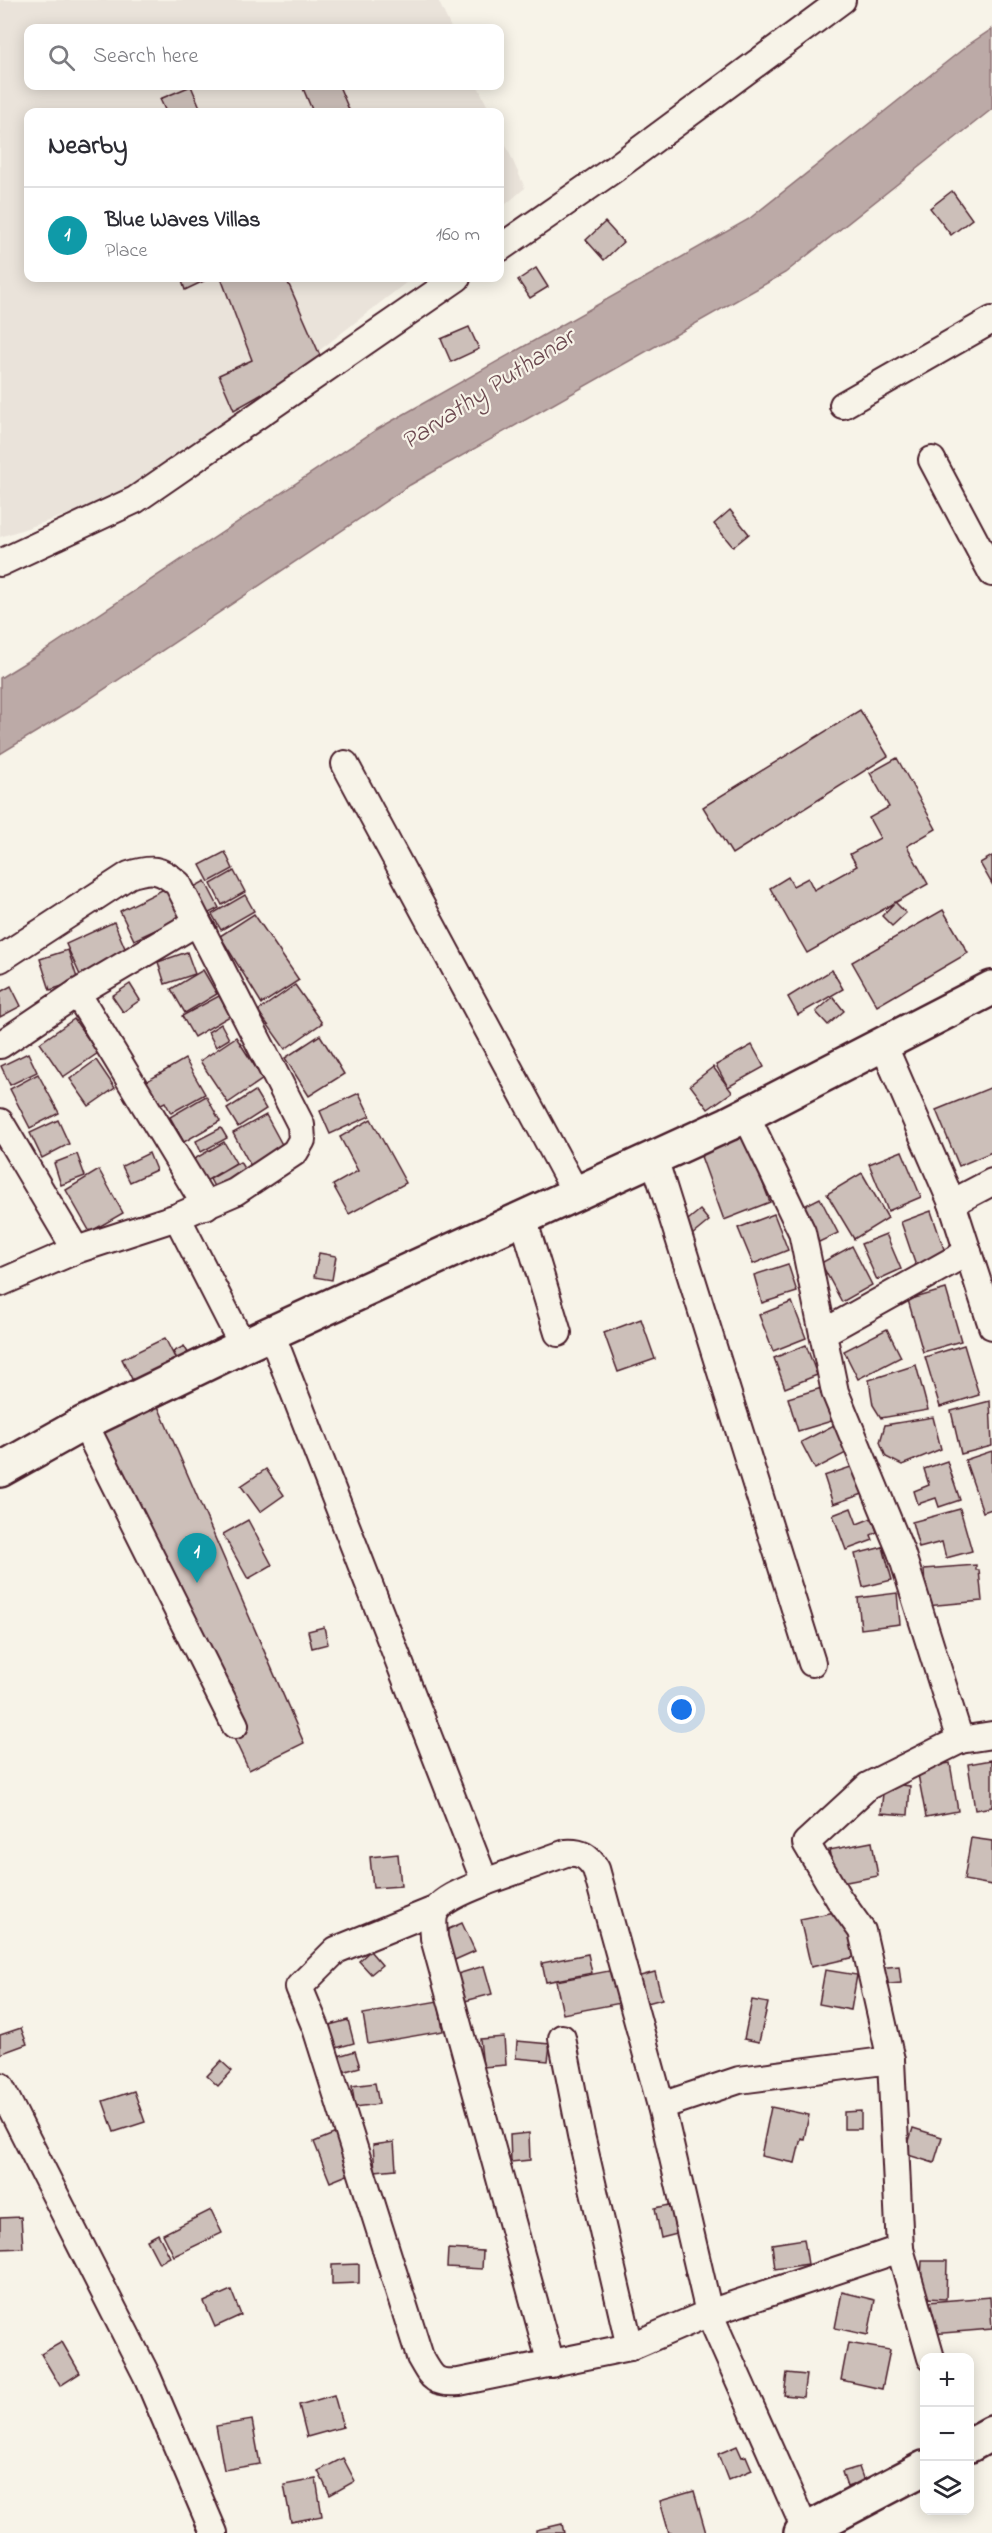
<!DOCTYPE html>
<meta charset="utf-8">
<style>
:root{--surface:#fff;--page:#f2f2f3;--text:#2b2b33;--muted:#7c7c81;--line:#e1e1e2;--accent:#7c3aed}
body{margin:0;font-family:"Indie Flower",sans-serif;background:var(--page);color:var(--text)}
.controls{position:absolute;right:18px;bottom:18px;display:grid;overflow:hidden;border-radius:12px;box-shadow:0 3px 15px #0003}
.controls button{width:54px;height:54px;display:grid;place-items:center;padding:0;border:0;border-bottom:2px solid var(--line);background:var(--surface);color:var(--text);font:30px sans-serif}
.you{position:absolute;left:682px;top:1710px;width:21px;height:21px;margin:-15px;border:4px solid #fff;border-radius:50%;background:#1a73e8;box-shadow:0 0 0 9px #1a73e833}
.badge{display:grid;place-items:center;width:39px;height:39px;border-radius:50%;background:var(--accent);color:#fff;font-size:20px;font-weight:700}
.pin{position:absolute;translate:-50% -50px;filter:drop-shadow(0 2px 3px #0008)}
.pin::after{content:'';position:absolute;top:32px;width:21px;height:18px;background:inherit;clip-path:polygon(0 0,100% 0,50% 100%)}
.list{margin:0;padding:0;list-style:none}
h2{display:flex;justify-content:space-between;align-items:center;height:78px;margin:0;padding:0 24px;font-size:26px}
h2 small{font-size:20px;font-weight:400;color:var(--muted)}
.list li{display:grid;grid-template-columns:39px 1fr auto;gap:18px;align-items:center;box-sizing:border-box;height:96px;padding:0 24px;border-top:2px solid var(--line)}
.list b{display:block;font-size:22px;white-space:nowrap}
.list p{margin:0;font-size:20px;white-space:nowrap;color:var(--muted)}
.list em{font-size:20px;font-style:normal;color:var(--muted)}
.icon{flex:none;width:33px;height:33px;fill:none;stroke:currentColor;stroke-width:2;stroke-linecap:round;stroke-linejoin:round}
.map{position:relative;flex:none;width:992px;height:2533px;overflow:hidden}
.search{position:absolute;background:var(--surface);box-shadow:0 3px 15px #0003;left:24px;top:24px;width:480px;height:66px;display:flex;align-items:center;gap:15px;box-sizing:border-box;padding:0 21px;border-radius:12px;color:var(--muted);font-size:22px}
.panel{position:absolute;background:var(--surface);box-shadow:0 3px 15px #0003;left:24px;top:108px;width:480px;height:174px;border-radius:12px}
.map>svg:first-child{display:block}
.built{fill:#eae3da}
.water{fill:#bcaaa7;stroke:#8e7275;stroke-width:1.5}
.building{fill:#ccbfb9;stroke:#4a1f2b;stroke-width:1.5}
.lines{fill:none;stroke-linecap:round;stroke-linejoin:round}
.street-casing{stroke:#4a1f2b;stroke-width:30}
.secondary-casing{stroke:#4a1f2b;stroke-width:38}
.street{stroke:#f7f3e8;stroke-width:26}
.secondary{stroke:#f7f3e8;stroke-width:33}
.labels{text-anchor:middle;stroke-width:4.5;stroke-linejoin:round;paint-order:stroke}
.water-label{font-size:26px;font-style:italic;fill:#6c4950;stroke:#f7f3e8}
</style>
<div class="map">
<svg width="992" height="2533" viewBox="0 0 992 2533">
<rect width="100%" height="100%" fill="#f7f3e8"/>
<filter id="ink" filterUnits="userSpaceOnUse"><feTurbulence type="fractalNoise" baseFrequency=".0167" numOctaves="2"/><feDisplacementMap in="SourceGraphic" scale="12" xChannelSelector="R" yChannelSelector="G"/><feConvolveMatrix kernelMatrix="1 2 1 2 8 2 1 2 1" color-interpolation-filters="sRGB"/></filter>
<g filter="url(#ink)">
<g class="built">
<polygon points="0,0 438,0 451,28 28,28 28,86 478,86 490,112 28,112 28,278 412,278 141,490 0,537"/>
<polygon points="500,132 525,188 500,209"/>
</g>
<polygon class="water" points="992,29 992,109 785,273 410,485 79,706 0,754 0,678 44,651 376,430 749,219 968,45"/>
<g class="building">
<polygon points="191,86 202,112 166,112 160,99"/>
<polygon points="302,86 339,86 350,112 313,112"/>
<polygon points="952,191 972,219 951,235 930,208"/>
<polygon points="605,222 623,242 604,260 586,240"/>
<polygon points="536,268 548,287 530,298 518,280"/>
<polygon points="181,278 210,278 185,290"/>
<polygon points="221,278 286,278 322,360 234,410 219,375 252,360"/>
<polygon points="469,327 479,349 451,362 441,339"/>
<polygon points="730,510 749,534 733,547 714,524"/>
<polygon points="860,710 888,756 732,854 703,807"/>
<polygon points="897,758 936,829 907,846 928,884 807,953 770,888 788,877 793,886 808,878 814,890 857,866 850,854 880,838 869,818 889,807 870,773"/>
<polygon points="225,852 233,869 209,882 200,865"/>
<polygon points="992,856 992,884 980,863"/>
<polygon points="234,871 245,892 222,905 211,884"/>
<polygon points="205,881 219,908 209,913 217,927 211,931 188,890"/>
<polygon points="168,887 183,917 134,940 120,911"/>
<polygon points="245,895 254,911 221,930 212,914"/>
<polygon points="895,902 906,913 892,926 882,916"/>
<polygon points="943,910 968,953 877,1006 852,962"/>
<polygon points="254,914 299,980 262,1004 220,936"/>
<polygon points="114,922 127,953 80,975 66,944"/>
<polygon points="68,950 78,981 50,990 40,959"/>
<polygon points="187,952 195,974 165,984 158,962"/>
<polygon points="203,970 217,994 185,1013 171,989"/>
<polygon points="832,970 843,989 798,1015 788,997"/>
<polygon points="130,984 140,1000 123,1012 112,996"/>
<polygon points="295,985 322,1023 285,1049 258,1011"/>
<polygon points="11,986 21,1006 0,1017 0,992"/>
<polygon points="219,996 230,1016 194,1037 182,1016"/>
<polygon points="833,997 844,1011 828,1025 816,1012"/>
<polygon points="74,1019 98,1053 63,1077 40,1043"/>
<polygon points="221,1024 229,1039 216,1047 208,1032"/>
<polygon points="320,1035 344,1074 309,1096 285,1058"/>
<polygon points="236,1037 263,1079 228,1103 200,1061"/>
<polygon points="752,1045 764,1067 728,1087 716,1065"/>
<polygon points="28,1053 37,1072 10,1085 1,1066"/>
<polygon points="185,1059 205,1094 171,1113 165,1102 155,1107 142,1084"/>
<polygon points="96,1060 115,1088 89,1106 70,1079"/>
<polygon points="713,1067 732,1092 708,1109 690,1085"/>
<polygon points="38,1074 59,1113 30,1128 10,1089"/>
<polygon points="992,1087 992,1152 959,1166 936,1110"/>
<polygon points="255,1091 266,1109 238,1127 227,1109"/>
<polygon points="359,1093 370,1116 330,1134 320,1111"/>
<polygon points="206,1096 220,1121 184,1142 170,1117"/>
<polygon points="266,1115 286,1152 253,1170 233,1133"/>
<polygon points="371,1119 406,1183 349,1214 333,1185 358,1171 340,1137"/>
<polygon points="58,1120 69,1144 42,1158 30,1133"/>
<polygon points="221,1128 227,1138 201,1152 196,1141"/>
<polygon points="743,1131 770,1202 724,1220 698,1148"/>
<polygon points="224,1142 236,1163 201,1184 189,1162"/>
<polygon points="902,1151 921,1197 888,1211 869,1164"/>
<polygon points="149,1153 156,1170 130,1182 122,1166"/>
<polygon points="77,1154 85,1176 61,1185 54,1163"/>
<polygon points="240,1162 251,1180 220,1198 210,1179"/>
<polygon points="99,1170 123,1213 90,1232 66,1190"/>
<polygon points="862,1173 888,1218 854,1239 827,1194"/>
<polygon points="820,1198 838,1233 817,1243 800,1208"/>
<polygon points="700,1210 709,1221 692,1235 683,1224"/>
<polygon points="931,1211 947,1258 917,1269 901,1222"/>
<polygon points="774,1214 788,1250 753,1264 738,1228"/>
<polygon points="886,1234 901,1269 877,1280 861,1244"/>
<polygon points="852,1246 872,1285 842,1302 821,1263"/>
<polygon points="319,1253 336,1256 332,1280 314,1277"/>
<polygon points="788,1264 797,1292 762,1303 754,1275"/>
<polygon points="946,1289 961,1341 923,1352 908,1300"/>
<polygon points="792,1302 806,1338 773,1351 759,1315"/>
<polygon points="641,1319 655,1359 618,1372 604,1333"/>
<polygon points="887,1329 901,1357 858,1379 844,1351"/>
<polygon points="165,1338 181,1370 138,1391 122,1359"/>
<polygon points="806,1345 817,1375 785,1388 774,1358"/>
<polygon points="964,1345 979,1395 940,1407 925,1357"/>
<polygon points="184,1346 193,1361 182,1367 173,1352"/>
<polygon points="916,1365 928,1410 881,1418 873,1405 869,1380"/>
<polygon points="825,1387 835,1420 798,1431 788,1398"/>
<polygon points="151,1390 304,1743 249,1770 84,1423"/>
<polygon points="990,1401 992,1446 961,1454 951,1411"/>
<polygon points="933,1417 941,1449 902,1465 886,1457 880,1442 885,1425"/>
<polygon points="836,1424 850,1451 815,1469 801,1442"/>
<polygon points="992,1451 992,1509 983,1512 965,1460"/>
<polygon points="947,1461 960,1500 939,1507 936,1498 918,1504 914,1491 929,1485 924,1469"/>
<polygon points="854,1466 863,1494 833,1504 824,1476"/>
<polygon points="266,1469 284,1495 260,1512 241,1486"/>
<polygon points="851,1508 857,1524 872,1518 877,1532 871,1535 873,1540 846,1550 833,1515"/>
<polygon points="960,1509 972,1551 946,1558 942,1542 919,1548 912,1522"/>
<polygon points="248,1520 272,1565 248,1579 223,1534"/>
<polygon points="883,1547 892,1580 863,1587 855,1554"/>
<polygon points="976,1565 976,1570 979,1570 982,1601 926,1606 924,1569"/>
<polygon points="897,1593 900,1624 861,1629 858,1598"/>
<polygon points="324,1627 328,1644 312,1648 308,1631"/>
<polygon points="992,1760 992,1807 975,1810 968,1764"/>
<polygon points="950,1763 958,1811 926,1817 917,1769"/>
<polygon points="884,1783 910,1786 908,1815 881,1813"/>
<polygon points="971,1838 992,1841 992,1885 964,1880"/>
<polygon points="872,1842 878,1876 836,1884 829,1850"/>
<polygon points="398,1854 401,1886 373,1888 370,1857"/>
<polygon points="845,1910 855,1957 811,1967 800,1919"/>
<polygon points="462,1923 475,1951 448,1963 435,1935"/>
<polygon points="370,1951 382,1965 371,1974 359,1961"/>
<polygon points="588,1954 592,1973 546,1982 542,1963"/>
<polygon points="484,1966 492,1994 461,2002 454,1975"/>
<polygon points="899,1966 901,1983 879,1985 877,1968"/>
<polygon points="614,1970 621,2003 563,2014 556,1981"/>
<polygon points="825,1970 857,1975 851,2010 819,2004"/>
<polygon points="655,1972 662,1999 640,2005 633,1978"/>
<polygon points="752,2000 768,2003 759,2042 744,2039"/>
<polygon points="438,2001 443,2031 368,2044 363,2014"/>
<polygon points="348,2020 354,2043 329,2050 322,2027"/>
<polygon points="21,2028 27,2044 0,2054 0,2035"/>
<polygon points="504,2037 506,2065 483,2067 480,2039"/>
<polygon points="517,2041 550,2044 548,2061 516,2058"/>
<polygon points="355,2051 360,2067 339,2073 335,2057"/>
<polygon points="221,2061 232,2071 218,2086 207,2076"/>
<polygon points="375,2083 379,2104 355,2107 352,2086"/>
<polygon points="134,2091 145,2122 114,2132 103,2101"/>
<polygon points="771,2107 809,2115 804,2139 801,2138 795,2163 761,2156"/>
<polygon points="861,2111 861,2129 844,2129 844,2112"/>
<polygon points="913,2128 942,2137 934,2163 905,2154"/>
<polygon points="341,2131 357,2171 330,2182 314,2142"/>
<polygon points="529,2133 530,2160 511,2162 510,2135"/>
<polygon points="394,2142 396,2169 375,2171 373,2145"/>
<polygon points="679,2203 685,2232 661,2238 655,2208"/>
<polygon points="211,2210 222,2233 174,2256 163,2234"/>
<polygon points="21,2217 23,2248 0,2249 0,2218"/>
<polygon points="158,2234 170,2257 159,2263 147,2240"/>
<polygon points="804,2239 808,2264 775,2269 772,2244"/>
<polygon points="448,2249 483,2251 482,2269 447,2267"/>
<polygon points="922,2261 947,2261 946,2299 903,2297 921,2281"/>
<polygon points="359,2264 359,2283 332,2284 332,2265"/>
<polygon points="231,2290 241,2315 215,2327 204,2302"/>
<polygon points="842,2292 875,2300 868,2335 835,2328"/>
<polygon points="990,2297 992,2329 931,2334 928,2302"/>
<polygon points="62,2342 80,2373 60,2386 41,2354"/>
<polygon points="848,2343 890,2350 882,2389 841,2380"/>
<polygon points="787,2373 806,2375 803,2397 784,2395"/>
<polygon points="334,2395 343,2427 307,2437 299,2405"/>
<polygon points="252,2420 260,2464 224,2470 216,2426"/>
<polygon points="737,2446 742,2457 746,2456 752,2470 728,2480 718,2454"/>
<polygon points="343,2458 355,2481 330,2495 318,2471"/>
<polygon points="859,2467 864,2481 847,2487 842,2472"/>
<polygon points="316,2479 322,2516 291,2522 284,2485"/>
<polygon points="694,2491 706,2533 669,2533 660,2501"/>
<polygon points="562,2524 564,2533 536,2533 536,2530"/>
</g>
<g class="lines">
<g class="street-casing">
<g id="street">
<polyline points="500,248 614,169 842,0"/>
<polyline points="843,405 992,320"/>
<polyline points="932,460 992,573"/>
<polyline points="0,563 135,500 457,278"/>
<polyline points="345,764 576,1193"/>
<path d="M0 959 129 875C151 868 160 868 178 884L301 1125 302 1140 295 1152 235 1192 177 1217 76 1250 0 1283"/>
<polyline points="77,993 206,1206"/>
<polyline points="883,1044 952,1203 992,1182"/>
<polyline points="0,1045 77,993 197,922"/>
<polyline points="746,1115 802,1232 835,1392 901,1552 960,1740 992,1735"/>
<polyline points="0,1122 76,1250"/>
<polyline points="654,1158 812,1663"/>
<polyline points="952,1203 992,1326"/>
<polyline points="177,1217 243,1346"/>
<polyline points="523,1218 558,1333"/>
<path d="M271 1333 485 1882C471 1889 447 1896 437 1909 431 1917 434 1929 434 1938L551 2364"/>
<polyline points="823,1333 968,1252"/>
<polyline points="84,1423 235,1725"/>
<path d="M437 1909 336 1950 299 1987 316 2028 420 2357C432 2378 434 2384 459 2382L630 2347 709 2313 661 2106 596 1869C588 1856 581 1852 566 1853L485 1882"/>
<polyline points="562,2038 581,2135 630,2347"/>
<polyline points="0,2086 147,2376 214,2533"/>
<polyline points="661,2106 739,2080 891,2060"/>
<polyline points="900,2249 891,2060 862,1931 839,1899 806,1843 868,1786 960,1740"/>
<polyline points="806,2531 709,2313 900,2249 931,2358"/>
</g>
</g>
<g class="secondary-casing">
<g id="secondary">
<polyline points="0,1470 84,1423 243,1346 728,1124 992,988"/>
<polyline points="970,2445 992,2433"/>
<polyline points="801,2533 924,2468"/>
</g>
</g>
<use href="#street" class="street"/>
<use href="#secondary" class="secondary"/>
</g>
</g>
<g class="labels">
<g class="water-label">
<text transform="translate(487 388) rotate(-33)" y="9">Parvathy Puthanar</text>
</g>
</g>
</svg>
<div class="controls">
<button>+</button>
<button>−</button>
<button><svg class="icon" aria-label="layers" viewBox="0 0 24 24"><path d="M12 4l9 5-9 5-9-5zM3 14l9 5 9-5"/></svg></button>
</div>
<div class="you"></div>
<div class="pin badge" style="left:197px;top:1583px;background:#0f9aa8">1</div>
<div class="search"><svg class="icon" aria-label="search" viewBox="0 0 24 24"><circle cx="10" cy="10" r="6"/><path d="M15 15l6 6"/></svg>Search here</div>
<section class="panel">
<h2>Nearby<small></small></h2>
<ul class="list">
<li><span class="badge" style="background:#0f9aa8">1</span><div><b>Blue Waves Villas</b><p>Place</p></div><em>160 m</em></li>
</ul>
</section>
</div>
